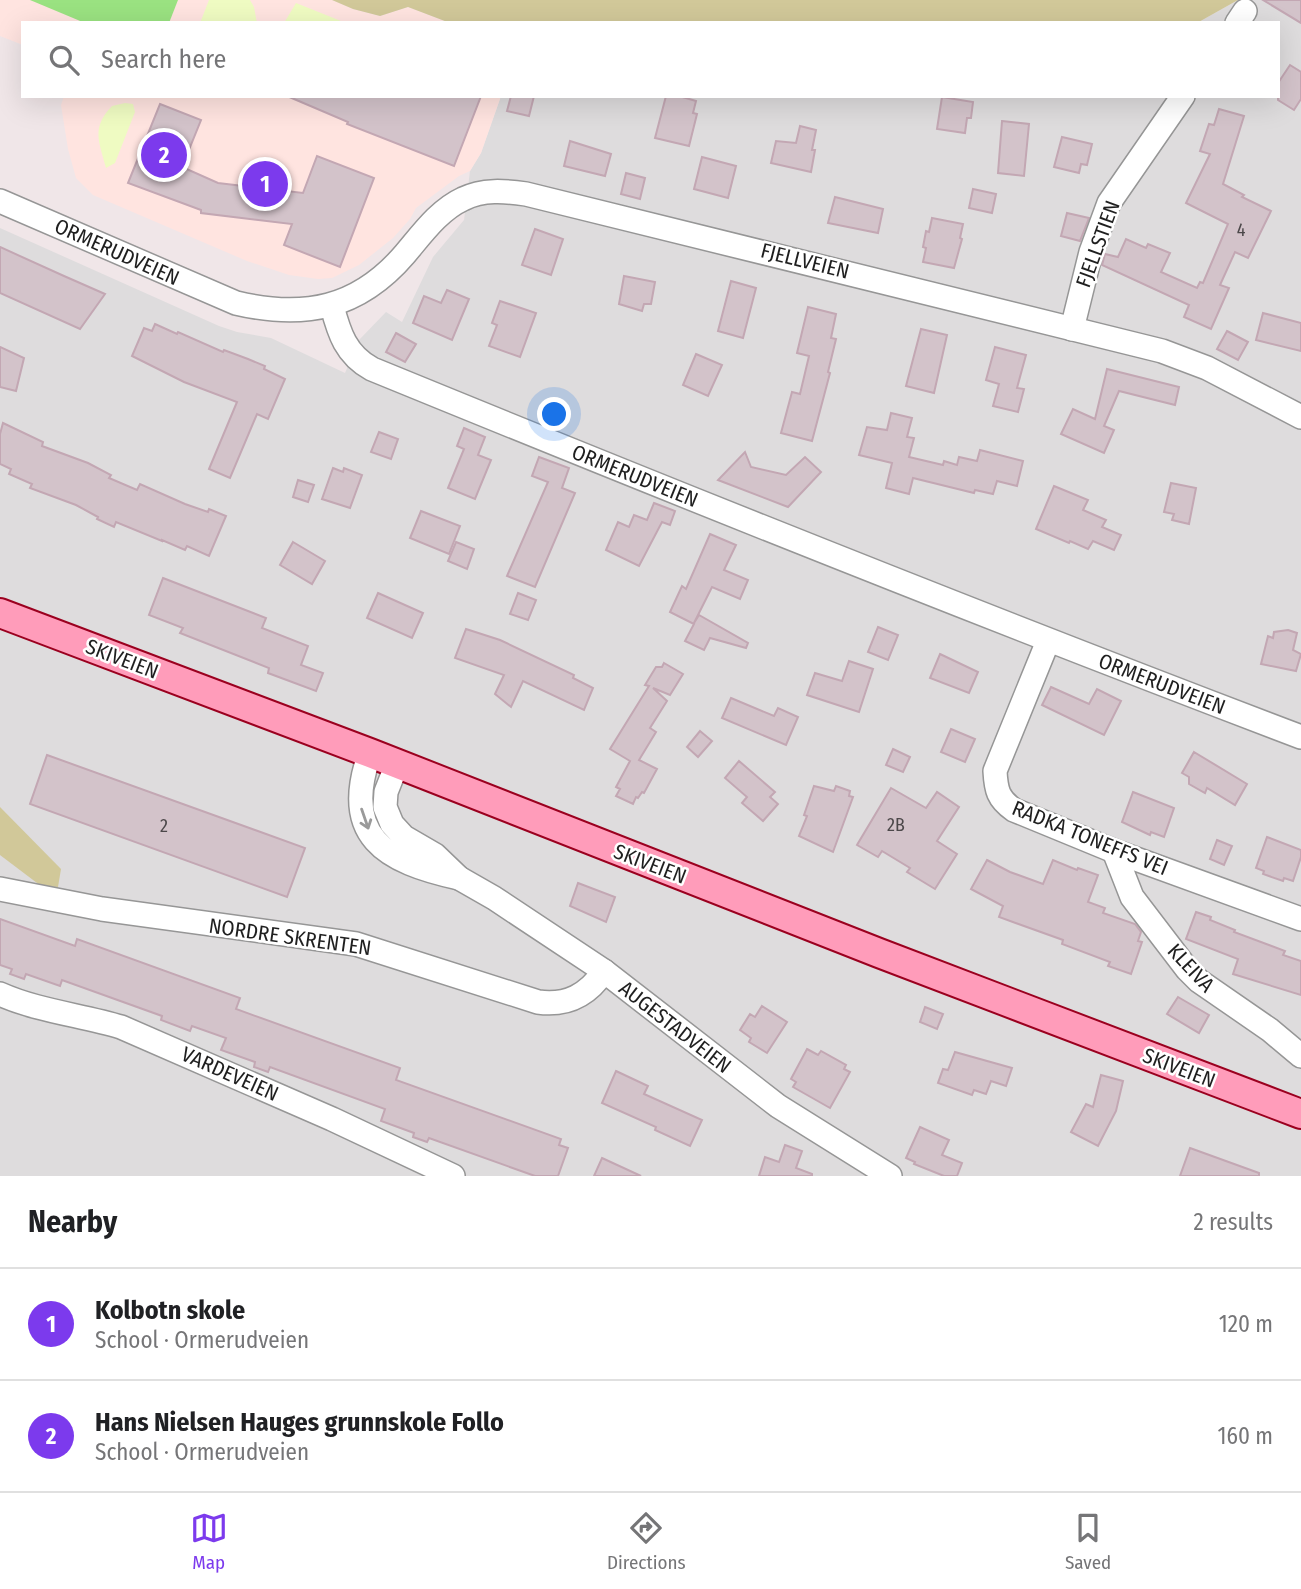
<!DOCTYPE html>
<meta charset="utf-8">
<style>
:root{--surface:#fff;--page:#f6f6f6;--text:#202124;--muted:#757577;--line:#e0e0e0;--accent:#7c3aed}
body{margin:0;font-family:"Fira Sans Condensed",sans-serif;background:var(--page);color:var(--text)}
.you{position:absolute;left:555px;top:415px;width:24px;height:24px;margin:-18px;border:5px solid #fff;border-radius:50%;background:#1a73e8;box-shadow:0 0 0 10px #1a73e833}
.badge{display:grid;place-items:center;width:46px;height:46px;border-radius:50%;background:var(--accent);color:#fff;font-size:23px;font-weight:700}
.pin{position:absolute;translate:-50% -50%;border:4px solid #fff;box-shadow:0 2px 7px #0006}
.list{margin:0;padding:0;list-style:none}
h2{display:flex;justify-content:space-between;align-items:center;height:91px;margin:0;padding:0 28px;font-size:30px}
h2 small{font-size:23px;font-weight:400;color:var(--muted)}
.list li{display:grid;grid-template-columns:46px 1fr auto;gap:21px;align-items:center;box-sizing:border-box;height:112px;padding:0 28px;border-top:2px solid var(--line)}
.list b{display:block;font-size:26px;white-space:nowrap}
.list p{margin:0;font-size:23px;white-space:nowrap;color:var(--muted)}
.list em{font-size:23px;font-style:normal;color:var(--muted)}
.icon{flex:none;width:38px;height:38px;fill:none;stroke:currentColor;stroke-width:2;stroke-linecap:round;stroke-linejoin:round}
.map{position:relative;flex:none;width:1301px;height:1176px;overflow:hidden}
.search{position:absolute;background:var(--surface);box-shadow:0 7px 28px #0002;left:21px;right:21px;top:21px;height:77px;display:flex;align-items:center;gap:18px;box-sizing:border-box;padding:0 24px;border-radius:0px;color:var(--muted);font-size:26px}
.sheet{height:315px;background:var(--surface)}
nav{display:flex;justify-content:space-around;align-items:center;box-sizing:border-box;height:98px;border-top:2px solid var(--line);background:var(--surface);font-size:19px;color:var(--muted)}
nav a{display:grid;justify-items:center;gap:4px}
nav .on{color:var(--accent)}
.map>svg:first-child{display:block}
.residential{fill:#dedcdd}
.education{fill:#ffe4e0}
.forest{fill:#d1c899}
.park{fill:#effbc2}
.pitch{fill:#9ae281}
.building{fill:#d3c3ca;stroke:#c3a7b3;stroke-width:2}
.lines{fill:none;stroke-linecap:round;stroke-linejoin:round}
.minor-casing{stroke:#969696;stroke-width:26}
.major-casing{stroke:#9b001f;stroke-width:32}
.minor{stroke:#fff;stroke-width:23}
.major{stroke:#ff9cba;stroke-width:28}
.oneway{stroke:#9a9a9a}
.labels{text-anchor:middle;stroke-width:5;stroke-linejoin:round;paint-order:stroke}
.number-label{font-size:18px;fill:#4c484a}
.street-label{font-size:21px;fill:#1f1f1f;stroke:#fff}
</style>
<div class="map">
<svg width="1301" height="1176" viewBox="0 0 1301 1176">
<rect width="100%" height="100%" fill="#f0e6e8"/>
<polygon class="residential" points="1238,0 1301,0 1301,1176 0,1176 0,228 219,326 237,332 271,338 345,373 359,340 386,312 402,322 433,257 464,220 470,171 481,153 501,96 1278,96 1278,23 1197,23"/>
<g class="education">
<polygon points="0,0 332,0 353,9 380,16 408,7 450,23 23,23 23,45 0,36"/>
<polygon points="64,96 501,96 481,153 470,171 459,176 416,208 410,219 393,238 359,265 332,278 318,279 289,275 247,261 93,195 76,178 68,149 61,105"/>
</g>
<g class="forest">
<polygon points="332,0 1238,0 1197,23 450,23 408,7 380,16 353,9"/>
<polygon points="0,807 61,869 58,887 41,886 0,855"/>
</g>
<g class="park">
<polygon points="209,0 250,0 254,7 257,23 200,23"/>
<polygon points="296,3 341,21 341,23 284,23"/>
<path d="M125 103 133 104 135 112 115 163 106 168C99 141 91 128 112 106Z"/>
</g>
<polygon class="pitch" points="30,0 178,0 169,23 85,23"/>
<g class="building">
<polygon points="1263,0 1301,0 1301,23"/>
<polygon points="1290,65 1301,72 1301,99 1294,110 1278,100 1278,83"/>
<polygon points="287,96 481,96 454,166 347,124 348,122"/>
<polygon points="511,96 534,96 529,116 507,111"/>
<polygon points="666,96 679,96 696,101 693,113 697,114 689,146 655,138"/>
<polygon points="942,97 973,102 971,118 967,118 965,133 937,129"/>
<polygon points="160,104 201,120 182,167 218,183 303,193 317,156 374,178 340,267 284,245 292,224 201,213 201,210 128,183"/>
<polygon points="1219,109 1244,116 1223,184 1244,195 1242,197 1271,211 1248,258 1235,252 1220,285 1229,288 1211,329 1184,317 1189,305 1102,265 1105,254 1118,257 1126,239 1146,248 1148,244 1170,253 1161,272 1197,288 1200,282 1203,283 1228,224 1186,203 1210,154 1200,151 1209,124 1214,125"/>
<polygon points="1002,121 1029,124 1024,176 998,173"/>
<polygon points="800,126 816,130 812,150 815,150 811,172 771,163 776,141 796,143"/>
<polygon points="1062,137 1092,144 1087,165 1081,164 1079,173 1054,167"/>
<polygon points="570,141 611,154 605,176 564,166"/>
<polygon points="702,157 736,166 728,198 694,189"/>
<polygon points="626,173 645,178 640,199 621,194"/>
<polygon points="973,189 996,194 992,213 969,208"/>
<polygon points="835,197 883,209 878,233 828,223"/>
<polygon points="1067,213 1089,218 1080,241 1061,236"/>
<polygon points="932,218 963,224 960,238 962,239 954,268 923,262 926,248 923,247 926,231 929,232"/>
<polygon points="535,229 563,239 551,275 522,265"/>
<polygon points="0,247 64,276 105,294 80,329 0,293"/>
<polygon points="624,276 655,282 651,304 644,304 642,311 619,304"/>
<polygon points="731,281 756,288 743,338 718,331"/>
<polygon points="447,290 469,299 452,340 413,323 424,296 441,303"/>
<polygon points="500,301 536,313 520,357 489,346 497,325 492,323"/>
<polygon points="808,307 836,314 831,338 836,339 828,372 830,373 812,441 781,433 792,392 800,394 809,356 797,353"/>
<polygon points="1263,313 1301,323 1301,351 1256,340"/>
<polygon points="155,324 177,334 178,332 223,352 224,350 248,359 265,366 264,369 285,379 268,419 257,414 230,478 209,469 237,402 184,382 132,356 144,328 152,331"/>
<polygon points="921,329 947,335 934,393 906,386"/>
<polygon points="1227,331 1248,342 1238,360 1217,349"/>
<polygon points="396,333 416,344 405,362 386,352"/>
<polygon points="0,347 24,358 16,391 0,387"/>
<polygon points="995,347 1026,355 1017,388 1024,389 1018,412 993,406 999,384 986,380"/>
<polygon points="696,354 722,365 708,396 683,385"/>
<polygon points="1107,369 1179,387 1175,405 1119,391 1104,426 1114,430 1104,453 1061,434 1073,409 1095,419"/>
<polygon points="891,413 912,418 907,437 914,438 909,457 943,465 944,461 957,465 959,457 977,461 980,450 1023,461 1017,486 997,481 993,494 975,490 974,493 913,478 909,494 886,488 892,463 859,455 867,427 887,430"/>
<polygon points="3,423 43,442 42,446 88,463 111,475 109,478 137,490 140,484 185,504 208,512 209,509 226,516 209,556 187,546 185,550 162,540 162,541 116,522 114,527 97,519 98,517 76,505 30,488 32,484 9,474 11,469 0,464 0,434"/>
<polygon points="464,428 485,437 478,455 491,460 475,499 448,488 464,449 457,446"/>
<polygon points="379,432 398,439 391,459 371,452"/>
<polygon points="745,452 751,467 786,475 805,457 821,472 788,507 718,480"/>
<polygon points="539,457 569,468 562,488 575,493 535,587 507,576 548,482 532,476"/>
<polygon points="333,468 343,472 344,468 362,475 350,508 322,499"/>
<polygon points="298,480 314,485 308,502 293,497"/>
<polygon points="1171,483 1196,488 1189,524 1172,520 1174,514 1164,512"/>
<polygon points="1054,486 1088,500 1083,510 1106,520 1102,527 1121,535 1114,550 1093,541 1088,549 1070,541 1069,543 1036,529"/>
<polygon points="654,503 675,511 670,525 662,522 639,566 606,550 618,522 629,527 634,515 647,520"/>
<polygon points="421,511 460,526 449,554 410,538"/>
<polygon points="710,534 736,545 724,570 748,580 740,599 712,587 694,623 699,615 748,643 746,648 710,638 704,650 685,641 694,624 670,612 682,586 686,589"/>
<polygon points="293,542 325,561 312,584 280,565"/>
<polygon points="456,542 474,549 467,569 448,561"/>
<polygon points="163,578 266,618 262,628 308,646 301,665 323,673 316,691 268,673 269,668 180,633 183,628 149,615"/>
<polygon points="378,593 423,613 412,638 367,618"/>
<polygon points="518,593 536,600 528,620 510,614"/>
<polygon points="878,627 898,635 888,660 868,652"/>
<polygon points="466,629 500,640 574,675 573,678 593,688 584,710 523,681 511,707 495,694 504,675 455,658"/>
<polygon points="1288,630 1297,633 1293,650 1301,654 1296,671 1261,664 1268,636 1273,638 1274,632"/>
<polygon points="940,654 978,672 969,693 930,678"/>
<polygon points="849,661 873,669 859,712 807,695 815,673 842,681"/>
<polygon points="664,663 683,674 670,695 653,688 667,701 650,728 656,732 639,760 657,769 644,793 642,792 638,798 636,797 633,804 616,796 620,789 616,787 630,761 610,749 649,686 645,685 656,667 662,667"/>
<polygon points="1051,687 1089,704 1097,689 1121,701 1104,735 1042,705"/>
<polygon points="731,698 774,716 778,708 798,717 786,745 722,718"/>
<polygon points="951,729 975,739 965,762 941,752"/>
<polygon points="700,731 712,741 698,757 687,747"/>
<polygon points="893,749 910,757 903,772 886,765"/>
<polygon points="1194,752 1247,784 1235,805 1207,788 1205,793 1189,784 1189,777 1182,773"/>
<polygon points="47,755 305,848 287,897 30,804"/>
<polygon points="739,761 775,792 770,797 778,804 763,821 742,803 747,797 725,778"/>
<polygon points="814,786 834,791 836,786 850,791 849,796 853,797 833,852 799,836 807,816 804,815"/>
<polygon points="891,788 926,808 937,792 959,807 937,841 957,854 935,889 907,872 910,868 882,851 878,857 857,845"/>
<polygon points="1133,792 1174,808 1164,837 1151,832 1150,835 1122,822"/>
<polygon points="1267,837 1301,850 1301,857 1293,881 1284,878 1283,881 1263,874 1264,871 1256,868"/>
<polygon points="1217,840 1232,846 1224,865 1210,859"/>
<polygon points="987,860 1010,872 1043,884 1053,860 1077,870 1078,868 1098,875 1088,902 1105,908 1103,913 1135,924 1141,932 1138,941 1142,942 1131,974 1108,966 1110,962 1062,944 1063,940 999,917 1003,906 971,889"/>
<polygon points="578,883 615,897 606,922 570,906"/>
<polygon points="1196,912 1211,917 1210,920 1235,930 1234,932 1285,951 1283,955 1301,961 1301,995 1233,974 1238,959 1186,939"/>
<polygon points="0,919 75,946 77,939 240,998 236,1009 400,1068 396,1080 561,1139 559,1145 568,1148 558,1176 535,1176 429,1138 427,1142 413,1137 414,1133 381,1121 385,1109 270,1067 268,1072 254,1067 255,1062 221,1050 226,1038 192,1026 190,1031 161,1020 162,1016 62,980 60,986 26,974 24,979 10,974 12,969 0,965"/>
<polygon points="1178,997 1209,1015 1199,1033 1167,1014"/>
<polygon points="762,1006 787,1022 767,1053 749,1042 751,1038 740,1030 750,1014 755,1017"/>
<polygon points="925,1007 943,1014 937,1029 920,1022"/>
<polygon points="807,1049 818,1055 821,1051 846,1065 844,1069 850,1072 830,1108 793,1087 796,1082 791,1079"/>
<polygon points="955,1052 1012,1068 1006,1086 991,1081 986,1094 974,1090 972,1095 938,1083 943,1069 948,1070"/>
<polygon points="616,1071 648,1086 644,1094 702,1120 690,1146 655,1130 656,1127 602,1103"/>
<polygon points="1101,1075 1123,1081 1116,1111 1098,1146 1071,1132 1086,1104 1093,1107"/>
<polygon points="920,1127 949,1140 942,1155 962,1163 957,1176 944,1176 914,1164 915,1162 906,1158"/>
<polygon points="785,1145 802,1151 796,1168 812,1174 812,1176 759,1176 765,1157 779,1162"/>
<polygon points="1190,1148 1259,1173 1259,1176 1180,1176"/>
<polygon points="602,1158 641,1176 594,1176"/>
</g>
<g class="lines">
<g class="minor-casing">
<g id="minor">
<polyline points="1237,23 1245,11"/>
<path d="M0 201 236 303C304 319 358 309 405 254 422 234 439 210 463 199 483 189 505 191 526 194L1162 351 1207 368 1301 417"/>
<path d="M332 306C339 333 346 355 372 369 680 495 990 619 1301 737"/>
<polyline points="1072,329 1091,252 1109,203 1183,96"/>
<path d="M1048 641 995 771C996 790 998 799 1014 810L1114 851 1301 919"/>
<path d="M370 753C340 836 385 862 459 878"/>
<polyline points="397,764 386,792 385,807 392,824 404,837 435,855 459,878 494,898 604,971 778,1106 890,1176"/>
<polyline points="1114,851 1132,897 1187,969 1199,981 1270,1030 1301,1056"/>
<path d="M0 889 102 909 356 944 538 1002C567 1006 588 995 604 971"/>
<path d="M0 994C38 1011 81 1015 121 1027L332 1119 453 1176"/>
</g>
</g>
<g class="major-casing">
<polyline id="major" points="0,613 370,753 879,953 1301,1114"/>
</g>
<use href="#minor" class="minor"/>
<use href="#major" class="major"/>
</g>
<defs><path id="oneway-shaft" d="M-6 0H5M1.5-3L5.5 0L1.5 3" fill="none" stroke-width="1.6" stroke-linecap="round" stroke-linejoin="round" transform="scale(1.75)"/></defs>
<use class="oneway" href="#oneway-shaft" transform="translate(365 819) rotate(71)"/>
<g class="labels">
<g class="number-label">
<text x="1241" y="236">4</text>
<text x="896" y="831">2B</text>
<text x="164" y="832">2</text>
</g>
<g class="street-label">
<text transform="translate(1098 244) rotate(-70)" y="7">FJELLSTIEN</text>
<text transform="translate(117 252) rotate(24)" y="7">ORMERUDVEIEN</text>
<text transform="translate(805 261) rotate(14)" y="7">FJELLVEIEN</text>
<text transform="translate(635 476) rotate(22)" y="7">ORMERUDVEIEN</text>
<text transform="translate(122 659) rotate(21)" y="7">SKIVEIEN</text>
<text transform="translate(1162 684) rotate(21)" y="7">ORMERUDVEIEN</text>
<text transform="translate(1090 838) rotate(22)" y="7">RADKA TONEFFS VEI</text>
<text transform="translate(650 864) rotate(21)" y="7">SKIVEIEN</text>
<text transform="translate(290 937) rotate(8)" y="7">NORDRE SKRENTEN</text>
<text transform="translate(1191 968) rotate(47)" y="7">KLEIVA</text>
<text transform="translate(675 1027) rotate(38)" y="7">AUGESTADVEIEN</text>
<text transform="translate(1179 1068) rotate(21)" y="7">SKIVEIEN</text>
<text transform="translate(230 1074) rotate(24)" y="7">VARDEVEIEN</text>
</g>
</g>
</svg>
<div class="you"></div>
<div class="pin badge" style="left:265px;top:184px">1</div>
<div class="pin badge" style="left:164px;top:155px">2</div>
<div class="search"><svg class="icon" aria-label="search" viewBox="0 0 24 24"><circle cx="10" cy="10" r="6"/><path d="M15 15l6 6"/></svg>Search here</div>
</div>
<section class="sheet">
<h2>Nearby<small>2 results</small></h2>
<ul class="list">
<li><span class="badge">1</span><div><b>Kolbotn skole</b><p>School · Ormerudveien</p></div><em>120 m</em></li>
<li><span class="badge">2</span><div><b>Hans Nielsen Hauges grunnskole Follo</b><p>School · Ormerudveien</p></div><em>160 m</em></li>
</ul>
</section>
<nav>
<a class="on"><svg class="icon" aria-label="map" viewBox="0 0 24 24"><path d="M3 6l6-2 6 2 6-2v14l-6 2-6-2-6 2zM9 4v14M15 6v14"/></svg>Map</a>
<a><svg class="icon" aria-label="directions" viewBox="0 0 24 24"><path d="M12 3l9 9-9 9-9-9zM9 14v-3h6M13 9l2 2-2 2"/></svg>Directions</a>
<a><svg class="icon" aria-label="saved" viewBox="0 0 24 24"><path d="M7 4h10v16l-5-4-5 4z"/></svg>Saved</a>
</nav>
